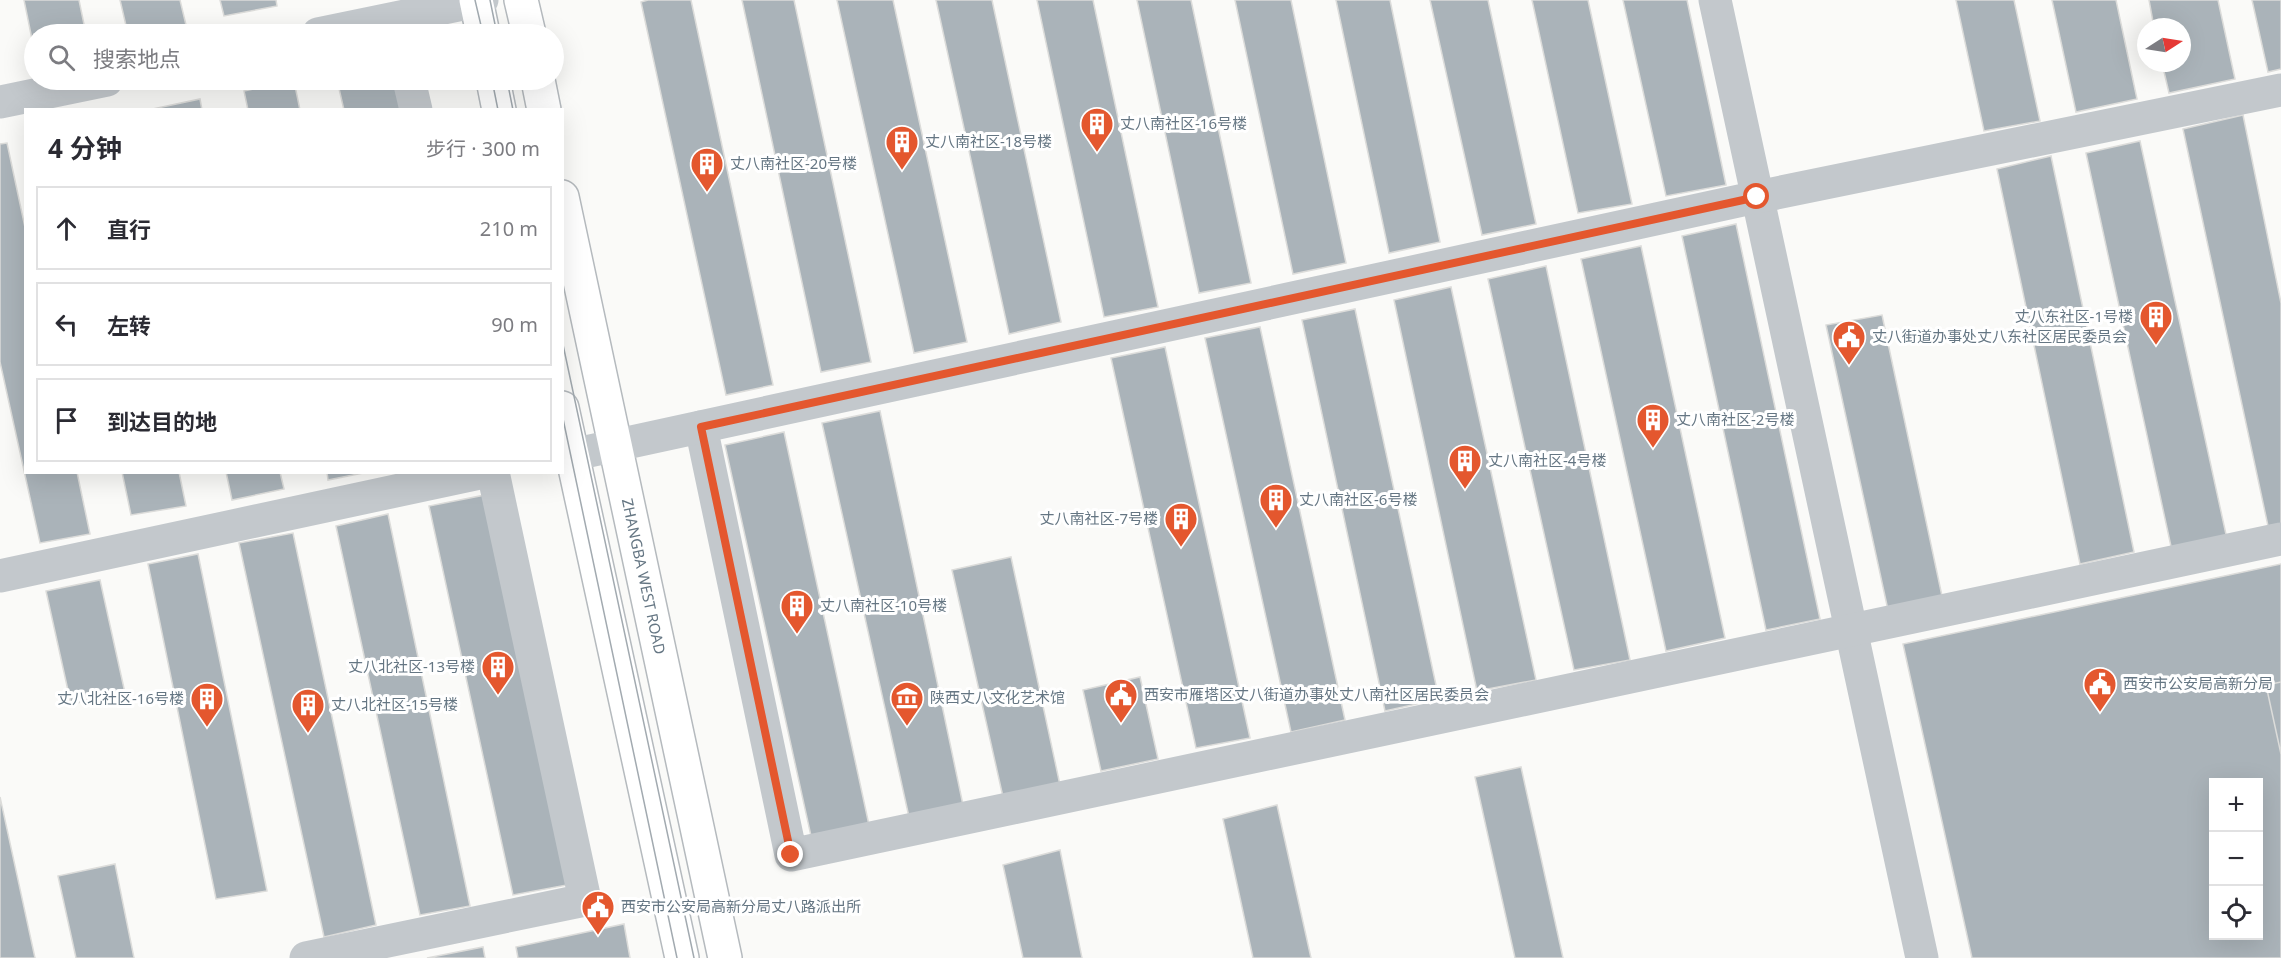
<!DOCTYPE html>
<html lang="zh">
<meta charset="utf-8">
<style>
:root{--surface:#fff;--page:#f2f2f3;--text:#2b2b33;--muted:#7c7c81;--line:#e1e1e2}
body{margin:0;font-family:"Noto Sans","Noto Sans SC",sans-serif;background:var(--page);color:var(--text)}
.controls{position:absolute;right:18px;bottom:18px;display:grid;overflow:hidden;border-radius:0px;box-shadow:0 6px 24px #0002}
.controls button{width:54px;height:54px;display:grid;place-items:center;padding:0;border:0;border-bottom:2px solid var(--line);background:var(--surface);color:var(--text);font:30px sans-serif}
.compass{position:absolute;left:2137px;top:18px;width:54px;height:54px;border-radius:50%;background:var(--surface);box-shadow:0 6px 24px #0002;rotate:78deg}
.stop{position:absolute;width:18px;height:18px;margin:-14px;border:4px solid #e4572e;border-radius:50%;background:#fff}
.stop.end{background:#e4572e;border-color:#fff;box-shadow:0 2px 6px #0008}
.list{margin:0;padding:0;list-style:none}
h2{display:flex;justify-content:space-between;align-items:center;height:78px;margin:0;padding:0 24px;font-size:26px}
h2 small{font-size:20px;font-weight:400;color:var(--muted)}
.list li{display:grid;grid-template-columns:39px 1fr auto;gap:18px;align-items:center;box-sizing:border-box;height:84px;margin:0 12px 12px;padding:0 12px;border:2px solid var(--line);border-radius:0px}
.list b{display:block;font-size:22px;white-space:nowrap}
.list em{font-size:20px;font-style:normal;color:var(--muted)}
.icon{flex:none;width:33px;height:33px;fill:none;stroke:currentColor;stroke-width:2;stroke-linecap:round;stroke-linejoin:round}
.map{position:relative;flex:none;width:2281px;height:958px;overflow:hidden}
.search{position:absolute;background:var(--surface);box-shadow:0 6px 24px #0002;left:24px;top:24px;width:540px;height:66px;display:flex;align-items:center;gap:15px;box-sizing:border-box;padding:0 21px;border-radius:33px;color:var(--muted);font-size:22px}
.panel{position:absolute;background:var(--surface);box-shadow:0 6px 24px #0002;left:24px;top:108px;width:540px;height:366px;border-radius:0px}
.map>svg:first-child{display:block}
.building{fill:#aab3b9;stroke:#dcdcda;stroke-width:1.5;fill-rule:evenodd}
.lines{fill:none;stroke-linecap:round;stroke-linejoin:round}
.major-casing{stroke:#b5babe;stroke-width:36}
.minor{stroke:#c3c8cc;stroke-width:33}
.major{stroke:#fff;stroke-width:33}
.tram{stroke:#a2aab0;stroke-width:1.5}
.route{stroke:#e4572e;stroke-width:8}
.labels{text-anchor:middle;stroke-width:6;stroke-linejoin:round;paint-order:stroke}
.poi-label{font-size:15px;fill:#657683;stroke:#fff;text-anchor:start}
.street-label{font-size:15px;fill:#657683;stroke:#fff}
</style>
<div class="map">
<svg width="2281" height="958" viewBox="0 0 2281 958">
<rect width="100%" height="100%" fill="#fafaf8"/>
<g class="building">
<polygon points="24,0 79,0 86,34 34,34 34,49"/>
<polygon points="120,0 180,0 186,25 139,34 128,34"/>
<polygon points="220,0 276,0 277,6 224,16"/>
<polygon points="648,0 691,0 773,385 726,395 641,2"/>
<polygon points="742,0 794,0 871,362 821,372"/>
<polygon points="837,0 893,0 967,342 914,353"/>
<polygon points="936,0 992,0 1061,322 1009,334"/>
<polygon points="1037,0 1093,0 1158,307 1104,317"/>
<polygon points="1137,0 1191,0 1251,283 1199,293"/>
<polygon points="1235,0 1291,0 1346,263 1293,274"/>
<polygon points="1336,0 1390,0 1440,242 1389,253"/>
<polygon points="1430,0 1488,0 1536,224 1482,235"/>
<polygon points="1532,0 1588,0 1632,204 1578,213"/>
<polygon points="1623,0 1687,0 1726,185 1666,196"/>
<polygon points="1956,0 2014,0 2040,121 1984,131"/>
<polygon points="2052,0 2116,0 2137,99 2076,112"/>
<polygon points="2149,0 2218,0 2235,79 2169,93 2162,63 2182,63 2182,27 2154,27"/>
<polygon points="2252,0 2281,0 2281,69 2268,72"/>
<polygon points="337,80 396,80 402,110 344,110"/>
<polygon points="294,81 300,110 248,110 244,91"/>
<polygon points="200,99 202,110 148,110"/>
<polygon points="2243,115 2281,303 2281,524 2268,526 2183,129"/>
<polygon points="2140,141 2227,539 2172,551 2086,153"/>
<polygon points="7,143 26,232 26,472 77,472 90,534 40,543 0,362 0,144"/>
<polygon points="2051,156 2134,552 2080,564 1997,169"/>
<polygon points="1736,224 1820,619 1766,630 1682,236"/>
<polygon points="1641,246 1725,638 1666,651 1581,259"/>
<polygon points="1546,266 1630,660 1574,670 1488,279"/>
<polygon points="1451,287 1536,680 1477,691 1394,300"/>
<polygon points="1355,309 1439,699 1385,711 1302,320"/>
<polygon points="1882,315 1942,596 1888,610 1826,325"/>
<polygon points="1260,327 1345,720 1291,732 1205,338"/>
<polygon points="1165,347 1250,738 1196,748 1111,358"/>
<polygon points="880,411 963,805 909,817 822,423"/>
<polygon points="784,432 869,825 811,836 725,445"/>
<polygon points="122,472 179,472 186,506 131,515"/>
<polygon points="226,472 280,472 284,489 232,500"/>
<polygon points="327,472 368,472 328,480"/>
<polygon points="485,495 567,885 513,895 429,506"/>
<polygon points="388,514 470,906 420,915 336,526"/>
<polygon points="293,533 376,925 324,937 239,543"/>
<polygon points="198,554 267,891 216,899 148,564"/>
<polygon points="1011,557 1060,785 1003,797 952,570"/>
<path d="M2281 564V958H1972L1903 644ZM2214 782H2258V936H2214Z"/>
<polygon points="100,580 125,693 71,704 46,591"/>
<polygon points="1140,677 1158,759 1101,771 1083,690"/>
<polygon points="2281,682 2281,754 2266,685"/>
<polygon points="1521,767 1563,958 1515,958 1475,777"/>
<polygon points="0,797 35,958 0,958"/>
<polygon points="1277,805 1311,958 1253,958 1223,819"/>
<polygon points="1060,850 1082,958 1023,958 1003,865"/>
<polygon points="115,864 134,958 76,958 58,876"/>
<polygon points="624,924 630,958 518,958 516,947"/>
<polygon points="483,947 485,958 427,958"/>
</g>
<g class="lines">
<g class="major-casing">
<g id="major">
<polyline points="476,0 483,34"/>
<polyline points="521,0 529,34"/>
<polyline points="493,80 499,110"/>
<polyline points="538,80 544,110"/>
<path id="s1" d="M562 197 725 958"/>
<polyline points="562,408 682,958"/>
</g>
</g>
<g class="minor">
<polyline points="1715,0 1922,958"/>
<polyline points="318,34 482,0"/>
<polyline points="409,80 416,110"/>
<polyline points="0,102 107,80"/>
<polyline points="701,427 791,855 2281,539"/>
<polyline points="562,457 1757,197 2281,90"/>
<polyline points="0,576 484,472"/>
<polyline points="306,958 585,900 493,472"/>
</g>
<use href="#major" class="major"/>
<g class="tram">
<polyline points="475,0 483,34"/>
<polyline points="490,0 497,34"/>
<polyline points="492,80 498,110"/>
<polyline points="507,80 513,110"/>
<polyline points="562,340 694,958"/>
<polyline points="562,414 677,958"/>
</g>
</g>
<g class="lines">
<polyline class="route" points="791,855 701,427 1757,197"/>
</g>
<defs>
<g id="building-pin" transform="scale(1.725)"><path d="M0 17L-7.5 6A9.5 9.5 0 1 1 7.5 6Z" fill="#e4572e" stroke="#fff"/><path d="M-4-6H4V6H1V3H-1V6H-4ZM-2.5-4.3h1.7v1.8h-1.7ZM.8-4.3h1.7v1.8H.8ZM-2.5-1h1.7V.8h-1.7ZM.8-1h1.7V.8H.8Z" fill="#fff"/></g>
<g id="civic-pin" transform="scale(1.725)"><path d="M0 17L-7.5 6A9.5 9.5 0 1 1 7.5 6Z" fill="#e4572e" stroke="#fff"/><path d="M-.6-6.5H3V-4.5H.6V-3L4-1V1h2V6H-6V1h2V-1L-.6-3ZM-1.2 2.5V6h2.4V2.5Z" fill="#fff"/></g>
<g id="museum-pin" transform="scale(1.725)"><path d="M0 17L-7.5 6A9.5 9.5 0 1 1 7.5 6Z" fill="#e4572e" stroke="#fff"/><path d="M0-6L6-3V-2H-6V-3ZM-5-1h2V3h-2ZM-1-1h2V3h-2ZM3-1h2V3H3ZM-6 4H6V6H-6Z" fill="#fff"/></g>
</defs>
<g fill-rule="evenodd">
<use href="#building-pin" x="1097" y="124"/>
<use href="#building-pin" x="902" y="142"/>
<use href="#building-pin" x="707" y="164"/>
<use href="#building-pin" x="2156" y="317"/>
<use href="#civic-pin" x="1849" y="337"/>
<use href="#building-pin" x="1653" y="420"/>
<use href="#building-pin" x="1465" y="461"/>
<use href="#building-pin" x="1276" y="500"/>
<use href="#building-pin" x="1181" y="519"/>
<use href="#building-pin" x="797" y="606"/>
<use href="#building-pin" x="498" y="667"/>
<use href="#civic-pin" x="2100" y="684"/>
<use href="#civic-pin" x="1121" y="695"/>
<use href="#museum-pin" x="907" y="698"/>
<use href="#building-pin" x="207" y="699"/>
<use href="#building-pin" x="308" y="705"/>
<use href="#civic-pin" x="598" y="907"/>
</g>
<g class="labels">
<g class="poi-label">
<text x="1120" y="129">丈八南社区-16号楼</text>
<text x="925" y="147">丈八南社区-18号楼</text>
<text x="730" y="169">丈八南社区-20号楼</text>
<text x="2133" y="322" text-anchor="end">丈八东社区-1号楼</text>
<text x="1872" y="342">丈八街道办事处丈八东社区居民委员会</text>
<text x="1676" y="425">丈八南社区-2号楼</text>
<text x="1488" y="466">丈八南社区-4号楼</text>
<text x="1299" y="505">丈八南社区-6号楼</text>
<text x="1158" y="524" text-anchor="end">丈八南社区-7号楼</text>
<text x="820" y="611">丈八南社区-10号楼</text>
<text x="475" y="672" text-anchor="end">丈八北社区-13号楼</text>
<text x="2123" y="689">西安市公安局高新分局</text>
<text x="1144" y="700">西安市雁塔区丈八街道办事处丈八南社区居民委员会</text>
<text x="930" y="703">陕西丈八文化艺术馆</text>
<text x="184" y="704" text-anchor="end">丈八北社区-16号楼</text>
<text x="331" y="710">丈八北社区-15号楼</text>
<text x="621" y="912">西安市公安局高新分局丈八路派出所</text>
</g>
<g class="street-label">
<text dy="5" stroke="none"><textPath href="#s1" startOffset="388">ZHANGBA WEST ROAD</textPath></text>
</g>
</g>
</svg>
<div class="controls">
<button>+</button>
<button>−</button>
<button><svg class="icon" aria-label="locate" viewBox="0 0 24 24"><circle cx="12" cy="12" r="6"/><path d="M12 2v4M12 18v4M2 12h4M18 12h4"/></svg></button>
</div>
<svg class="compass" viewBox="-18 -18 36 36"><path d="M0-13l5 13h-10z" fill="#e53935"/><path d="M0 13l5-13h-10z" fill="#7c7c81"/></svg>
<div class="stop" style="left:1757px;top:197px"></div>
<div class="stop end" style="left:791px;top:855px"></div>
<div class="search"><svg class="icon" aria-label="search" viewBox="0 0 24 24"><circle cx="10" cy="10" r="6"/><path d="M15 15l6 6"/></svg>搜索地点</div>
<section class="panel">
<h2>4 分钟<small>步行 · 300 m</small></h2>
<ul class="list">
<li><svg class="icon" aria-label="ahead" viewBox="0 0 24 24"><path d="M12 20V5M6 11l6-6 6 6"/></svg><div><b>直行</b></div><em>210 m</em></li>
<li><svg class="icon" aria-label="left" viewBox="0 0 24 24"><path d="M17 20v-9H6M10 6l-5 5 5 5"/></svg><div><b>左转</b></div><em>90 m</em></li>
<li><svg class="icon" aria-label="arrive" viewBox="0 0 24 24"><path d="M6 21V4h12l-3 4 3 4H6"/></svg><div><b>到达目的地</b></div></li>
</ul>
</section>
</div>
